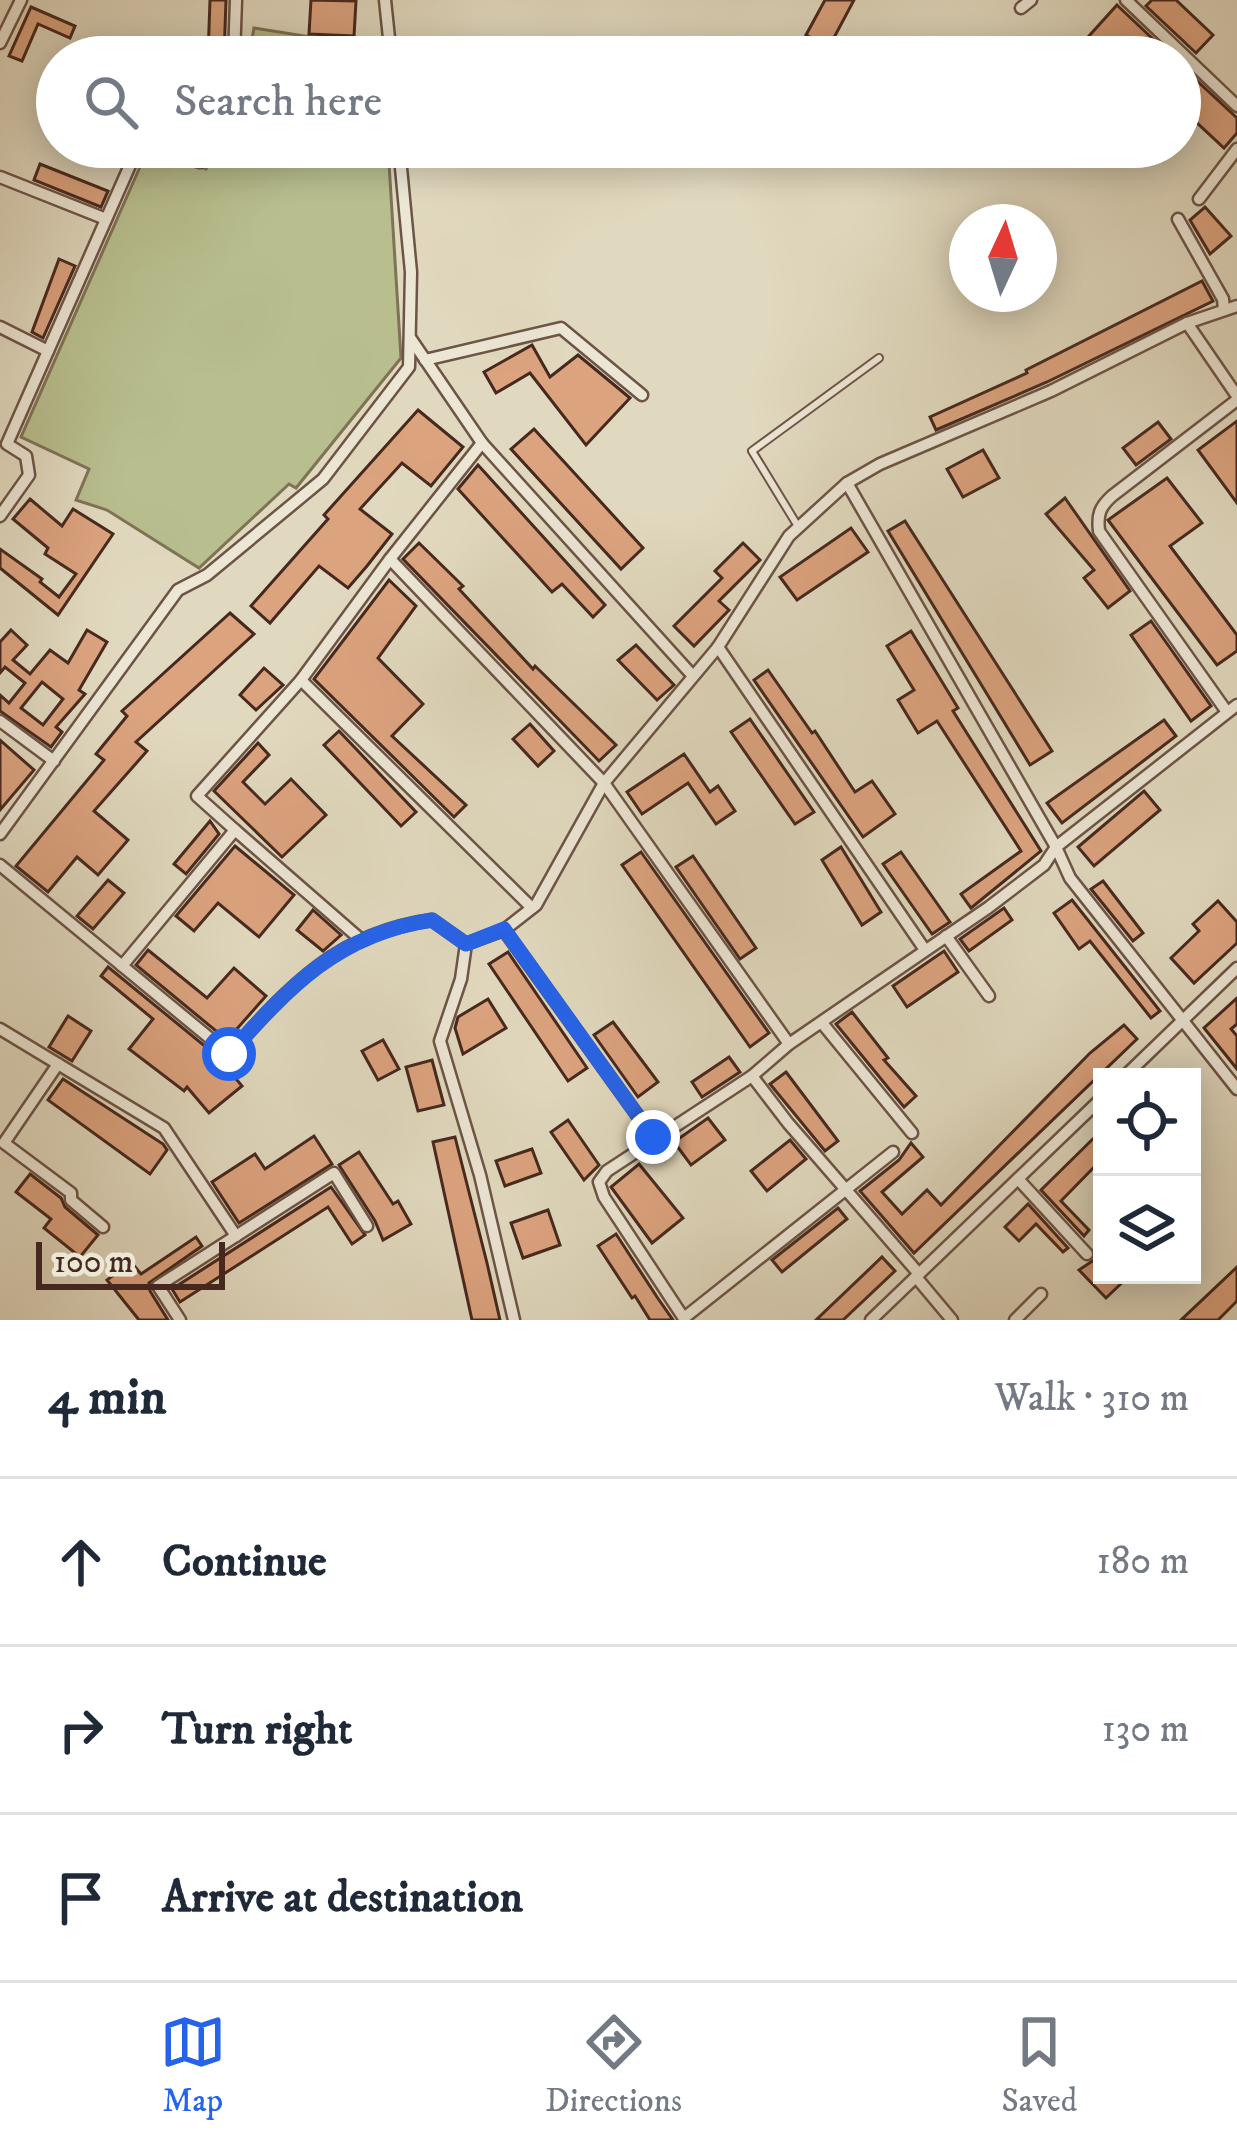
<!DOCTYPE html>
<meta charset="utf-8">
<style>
:root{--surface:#fff;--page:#f6f6f7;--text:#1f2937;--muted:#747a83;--line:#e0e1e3;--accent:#2563eb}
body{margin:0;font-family:"IM FELL DW Pica",serif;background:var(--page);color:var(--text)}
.controls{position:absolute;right:36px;bottom:36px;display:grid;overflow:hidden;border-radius:0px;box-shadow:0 6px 30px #0003}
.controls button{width:108px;height:108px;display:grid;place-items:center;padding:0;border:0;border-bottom:3px solid var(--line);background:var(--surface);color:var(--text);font:60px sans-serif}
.compass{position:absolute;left:949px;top:204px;width:108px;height:108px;border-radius:50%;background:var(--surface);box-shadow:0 6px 30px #0003;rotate:4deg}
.scale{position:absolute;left:36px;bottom:30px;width:189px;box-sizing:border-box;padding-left:12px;border:6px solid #46281e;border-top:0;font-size:33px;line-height:42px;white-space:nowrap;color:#46281e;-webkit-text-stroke:9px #ece6d5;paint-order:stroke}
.stop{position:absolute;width:36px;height:36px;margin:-27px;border:9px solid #2563eb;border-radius:50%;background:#fff}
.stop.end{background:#2563eb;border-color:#fff;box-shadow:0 3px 12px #0008}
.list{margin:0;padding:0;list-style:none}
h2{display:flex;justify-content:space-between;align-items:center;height:156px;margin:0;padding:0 48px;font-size:51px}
h2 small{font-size:39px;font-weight:400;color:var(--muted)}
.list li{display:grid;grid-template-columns:78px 1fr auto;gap:36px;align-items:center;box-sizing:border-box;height:168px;padding:0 48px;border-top:3px solid var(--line)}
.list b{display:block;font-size:45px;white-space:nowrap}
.list em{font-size:39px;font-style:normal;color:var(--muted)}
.icon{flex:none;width:66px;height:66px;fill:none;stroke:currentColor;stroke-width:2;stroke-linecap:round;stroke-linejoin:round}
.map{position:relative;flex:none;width:1237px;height:1320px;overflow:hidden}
.search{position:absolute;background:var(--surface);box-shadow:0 6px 30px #0003;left:36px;right:36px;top:36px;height:132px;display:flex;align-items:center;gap:30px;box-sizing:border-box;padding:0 42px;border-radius:66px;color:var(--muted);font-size:45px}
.sheet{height:660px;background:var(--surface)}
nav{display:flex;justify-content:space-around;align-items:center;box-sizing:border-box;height:168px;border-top:3px solid var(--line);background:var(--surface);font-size:33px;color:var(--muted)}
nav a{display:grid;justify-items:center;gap:6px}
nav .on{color:var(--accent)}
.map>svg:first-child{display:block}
.green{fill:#b8be8e;stroke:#7f7356;stroke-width:3}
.building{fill:#dca37f;stroke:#46281e;stroke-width:3;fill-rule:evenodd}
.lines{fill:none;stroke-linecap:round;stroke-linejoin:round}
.lane-casing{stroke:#6d5446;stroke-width:10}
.street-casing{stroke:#6d5446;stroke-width:15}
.lane{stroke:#ece6d5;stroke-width:6}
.street{stroke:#ece6d5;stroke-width:10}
.route{stroke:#2563eb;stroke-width:15}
</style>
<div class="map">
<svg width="1237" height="1320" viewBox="0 0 1237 1320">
<rect width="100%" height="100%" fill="#e1d9bf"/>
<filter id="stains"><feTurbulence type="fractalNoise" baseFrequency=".00167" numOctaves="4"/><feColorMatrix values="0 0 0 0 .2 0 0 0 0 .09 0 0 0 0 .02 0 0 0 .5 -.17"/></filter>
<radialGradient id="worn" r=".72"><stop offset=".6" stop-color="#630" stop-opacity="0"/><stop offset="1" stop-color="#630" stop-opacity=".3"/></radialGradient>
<g class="green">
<polygon points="254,28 311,37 314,44 382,50 382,57 249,57"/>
<polygon points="217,147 388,147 401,358 296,488 289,484 199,568 107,510 76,500 89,469 21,437 147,151 206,169"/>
</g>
<g class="building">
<polygon points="210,0 226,0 224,57 208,57"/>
<polygon points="311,0 356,1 354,36 309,34"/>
<polygon points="825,0 854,0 829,47 806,35"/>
<polygon points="1152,0 1176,0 1213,35 1196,53 1146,6"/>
<polygon points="1117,5 1119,7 1172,57 1070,57"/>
<polygon points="31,7 75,26 70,38 38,24 22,61 9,56"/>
<polygon points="1180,65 1237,118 1237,133 1224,148 1180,107"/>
<polygon points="40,164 108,191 101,207 34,180"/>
<polygon points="1205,207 1231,236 1210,254 1190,220"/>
<polygon points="59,259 75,266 43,338 32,332"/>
<polygon points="1202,281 1213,301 1047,382 936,430 930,417 1027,373 1026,370"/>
<polygon points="532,345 550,377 578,355 630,398 586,445 530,373 496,393 484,372"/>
<polygon points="418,410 463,447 431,486 402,463 360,509 392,534 367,566 348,588 319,566 270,623 251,606 328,519 324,515"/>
<polygon points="1237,421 1237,503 1198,450"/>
<polygon points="1158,422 1171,439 1136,465 1123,448"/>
<polygon points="534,429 643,548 621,569 511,449"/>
<polygon points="983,450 999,478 963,497 947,469"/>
<polygon points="478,465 605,605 593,617 562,584 552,592 458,489"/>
<polygon points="1167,478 1202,523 1170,546 1237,635 1237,651 1217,665 1108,520"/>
<polygon points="1065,498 1130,591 1108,608 1084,578 1094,570 1046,514"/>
<polygon points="30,499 62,526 73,509 113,534 58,615 0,568 0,549 42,579 40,582 59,597 76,574 45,554 48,548 13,519"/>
<polygon points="905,521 1052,751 1030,765 888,531"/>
<polygon points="851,528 868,552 797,600 780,577"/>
<polygon points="419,543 463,586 459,589 533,669 535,666 616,745 599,761 403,559"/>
<polygon points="743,543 760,560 719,601 729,610 694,646 674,626 722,578 715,571"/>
<polygon points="389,580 416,606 378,658 423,704 392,736 466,805 454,817 314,679"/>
<polygon points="230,613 254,634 136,742 147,751 94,811 128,840 98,875 77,857 48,892 16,866 104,760 96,754 127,716 122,711"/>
<polygon points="1151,621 1211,706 1191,721 1131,635"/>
<path d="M11 630 27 645 13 660 30 674 50 650 68 663 87 630 107 642 79 690 85 694 56 727 62 732 51 747 0 711V695L9 703 25 683 5 667 0 673V642ZM42 682 63 699 43 725 21 708Z"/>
<polygon points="911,631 958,708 953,711 1041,851 971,908 961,894 1021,851 937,721 918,733 898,700 914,690 887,646"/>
<polygon points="636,645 674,685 657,700 618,660"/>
<polygon points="264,668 283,685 256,710 240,695"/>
<polygon points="768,670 812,733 815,731 855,792 872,781 895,814 863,837 754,680"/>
<polygon points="750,719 814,812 795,824 731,732"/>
<polygon points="1164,720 1176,736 1062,823 1047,803"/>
<polygon points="530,724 554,751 538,766 513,739"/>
<polygon points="339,731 416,812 401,826 324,745"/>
<polygon points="0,740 34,770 0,810"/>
<polygon points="258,743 269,755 243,782 265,804 291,779 326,815 282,857 214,791"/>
<polygon points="684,754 710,792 718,786 735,811 716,824 688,783 642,814 627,792"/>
<polygon points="1144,791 1160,810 1094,866 1078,847"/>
<polygon points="210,821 219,834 186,874 174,864"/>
<polygon points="235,846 294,895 259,937 218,903 194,931 176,916"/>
<polygon points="841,847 881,912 862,925 822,860"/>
<polygon points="641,852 769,1033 750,1047 622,865"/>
<polygon points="901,852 950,922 932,934 883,864"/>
<polygon points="693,856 756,948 740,959 676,867"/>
<polygon points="108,880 124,893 93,929 77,916"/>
<polygon points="1103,881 1143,933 1133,941 1091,889"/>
<polygon points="1072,900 1160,1011 1151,1018 1090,941 1079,949 1054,913"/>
<polygon points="1218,901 1237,922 1237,943 1194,983 1171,958 1199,931 1193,924"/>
<polygon points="1004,908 1012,920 969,951 960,939"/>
<polygon points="313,910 341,935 323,951 297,930"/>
<polygon points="148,950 207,998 234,968 266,996 227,1040 136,965"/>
<polygon points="944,951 958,972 907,1007 893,986"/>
<polygon points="508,952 587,1068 568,1081 489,964"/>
<polygon points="108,967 217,1056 242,1086 209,1113 187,1087 184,1091 129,1049 153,1019 101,976"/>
<polygon points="1237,998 1237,1024 1231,1029 1237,1036 1237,1069 1204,1028"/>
<polygon points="488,999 506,1028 463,1054 455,1028 458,1017"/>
<polygon points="852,1012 888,1058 884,1060 916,1096 904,1107 836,1024"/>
<polygon points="68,1016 91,1031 72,1061 49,1047"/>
<polygon points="613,1022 658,1082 638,1097 594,1035"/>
<polygon points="1124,1025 1137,1039 914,1253 860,1191 899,1160 911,1143 923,1157 882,1192 902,1214 927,1190 941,1205 1090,1053"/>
<polygon points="383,1040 399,1069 378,1080 362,1051"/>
<polygon points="729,1057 740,1072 702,1097 692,1082"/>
<polygon points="432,1060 444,1105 418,1111 406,1067"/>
<polygon points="786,1072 838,1141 825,1151 770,1084"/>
<polygon points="63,1079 163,1144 167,1150 150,1174 48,1100"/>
<polygon points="708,1118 725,1140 691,1165 674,1142"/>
<polygon points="568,1120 599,1165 584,1180 551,1132"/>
<polygon points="1102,1130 1102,1159 1061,1201 1089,1230 1084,1236 1041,1190"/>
<polygon points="314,1136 332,1164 239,1223 212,1182 255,1154 265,1169"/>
<polygon points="455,1137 487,1263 500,1320 472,1320 433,1142"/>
<polygon points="790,1140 806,1159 767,1191 751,1171"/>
<polygon points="532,1149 541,1173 505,1186 496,1161"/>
<polygon points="359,1152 393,1204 398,1201 411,1224 383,1240 375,1221 339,1165"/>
<polygon points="639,1164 683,1218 652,1243 611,1187"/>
<polygon points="30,1174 61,1198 65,1207 98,1235 80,1257 44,1228 51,1219 16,1192"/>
<polygon points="331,1187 365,1235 352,1244 328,1207 180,1302 172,1289"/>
<polygon points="1028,1204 1068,1248 1063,1252 1036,1224 1019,1241 1005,1227"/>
<polygon points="838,1208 847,1219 782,1272 772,1260"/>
<polygon points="548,1210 560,1245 523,1258 511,1223"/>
<polygon points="616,1234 657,1297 673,1320 650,1320 635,1296 632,1298 598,1246"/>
<polygon points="196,1237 202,1246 149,1283 150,1291 168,1320 139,1320 107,1280 131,1262 141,1274"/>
<polygon points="1102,1248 1102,1275 1130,1275 1106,1298 1079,1270 1094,1260"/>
<polygon points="882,1257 895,1271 843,1320 816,1320"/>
<polygon points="1237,1267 1237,1301 1218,1320 1181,1320"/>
</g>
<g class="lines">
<g class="lane-casing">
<polyline id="lane" points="799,528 752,451 879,358"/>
</g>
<g class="street-casing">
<g id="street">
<polyline points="385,0 391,57"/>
<polyline points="1126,0 1237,106"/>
<polyline points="1021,8 1031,0"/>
<polyline points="0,43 21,0"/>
<polyline points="234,57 236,0"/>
<polyline points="152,147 200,162 206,147"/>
<polyline points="0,177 106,219"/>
<polyline points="1199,199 1237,149"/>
<polyline points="1178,219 1223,299 1224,309"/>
<polyline points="1187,323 1237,396"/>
<polyline points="0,327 48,351"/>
<polyline points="411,339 482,443 692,675"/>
<polyline points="425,360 561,328 642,395"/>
<polyline points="847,483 1056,847 1070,878 1237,1089"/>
<polyline points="0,516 29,475 26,456 7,444 138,147"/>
<polyline points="390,559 604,783 789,1044"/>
<polyline points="718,647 925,950"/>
<polyline points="301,680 532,908"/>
<path d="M1227 712 1099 531C1097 514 1100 507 1112 496L1237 400"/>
<polyline points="0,721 54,761"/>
<polyline points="235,830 359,938"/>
<polyline points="0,834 178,590 207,575 323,479 409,367 411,272 399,147"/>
<path d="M0 865 229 1054C290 986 337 933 432 920L466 944 461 979 440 1041 480 1175 514 1320"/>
<polyline points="504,930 653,1137"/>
<polyline points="946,936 989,996"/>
<polyline points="466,944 504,930 536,905 604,783 718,647 789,536 847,483 880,464 1051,391 1187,323 1237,306"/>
<polyline points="122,966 235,830 197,796 301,680 390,559 482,443"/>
<polyline points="822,1023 912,1133"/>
<polyline points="0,1029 58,1064 4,1143 71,1193 71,1200 103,1227"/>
<polyline points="58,1064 164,1128 236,1236"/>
<polyline points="752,1076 788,1123 919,1274"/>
<polyline points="1124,1077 1237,968"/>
<polyline points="1018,1179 1087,1254"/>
<polyline points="916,1277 952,1320"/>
<polyline points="684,1318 893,1152"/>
<polyline points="180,1320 158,1286 334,1173 367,1226"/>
<polyline points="685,1320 604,1197 599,1182 607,1171 752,1076 789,1044 989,907 1044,865 1056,847 1237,705"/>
<polyline points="871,1320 1102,1098"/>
<polyline points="1015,1320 1041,1294"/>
</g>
</g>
<use href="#lane" class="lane"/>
<use href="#street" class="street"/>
</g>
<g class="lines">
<path class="route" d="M229 1054C290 986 338 934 432 920L466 944 504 929 653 1137"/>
</g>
<rect width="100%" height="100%" filter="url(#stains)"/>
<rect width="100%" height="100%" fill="url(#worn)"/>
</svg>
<div class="controls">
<button><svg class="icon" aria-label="locate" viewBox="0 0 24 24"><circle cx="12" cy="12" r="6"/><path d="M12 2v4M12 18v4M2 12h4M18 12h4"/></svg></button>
<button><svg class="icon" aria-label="layers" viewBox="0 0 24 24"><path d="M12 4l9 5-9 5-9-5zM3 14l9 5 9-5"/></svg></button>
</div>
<svg class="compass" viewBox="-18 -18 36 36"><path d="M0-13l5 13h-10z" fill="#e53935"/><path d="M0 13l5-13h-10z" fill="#747a83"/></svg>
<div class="scale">100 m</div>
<div class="stop" style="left:229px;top:1054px"></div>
<div class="stop end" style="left:653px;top:1137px"></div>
<div class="search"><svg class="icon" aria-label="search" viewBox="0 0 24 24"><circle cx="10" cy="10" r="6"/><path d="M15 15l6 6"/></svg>Search here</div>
</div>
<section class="sheet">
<h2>4 min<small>Walk · 310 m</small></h2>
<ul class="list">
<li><svg class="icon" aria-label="ahead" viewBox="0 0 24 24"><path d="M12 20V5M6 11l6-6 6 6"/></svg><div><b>Continue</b></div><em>180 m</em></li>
<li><svg class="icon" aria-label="right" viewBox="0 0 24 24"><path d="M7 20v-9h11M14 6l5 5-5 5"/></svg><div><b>Turn right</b></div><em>130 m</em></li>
<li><svg class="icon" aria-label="arrive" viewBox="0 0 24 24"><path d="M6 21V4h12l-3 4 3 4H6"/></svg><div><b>Arrive at destination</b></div></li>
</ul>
</section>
<nav>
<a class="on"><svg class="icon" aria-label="map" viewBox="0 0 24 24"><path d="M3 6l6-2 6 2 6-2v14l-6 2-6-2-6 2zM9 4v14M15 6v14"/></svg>Map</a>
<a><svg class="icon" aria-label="directions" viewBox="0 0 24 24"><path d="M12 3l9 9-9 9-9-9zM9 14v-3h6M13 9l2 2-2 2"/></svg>Directions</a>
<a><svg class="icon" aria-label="saved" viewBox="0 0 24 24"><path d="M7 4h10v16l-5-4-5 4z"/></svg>Saved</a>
</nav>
